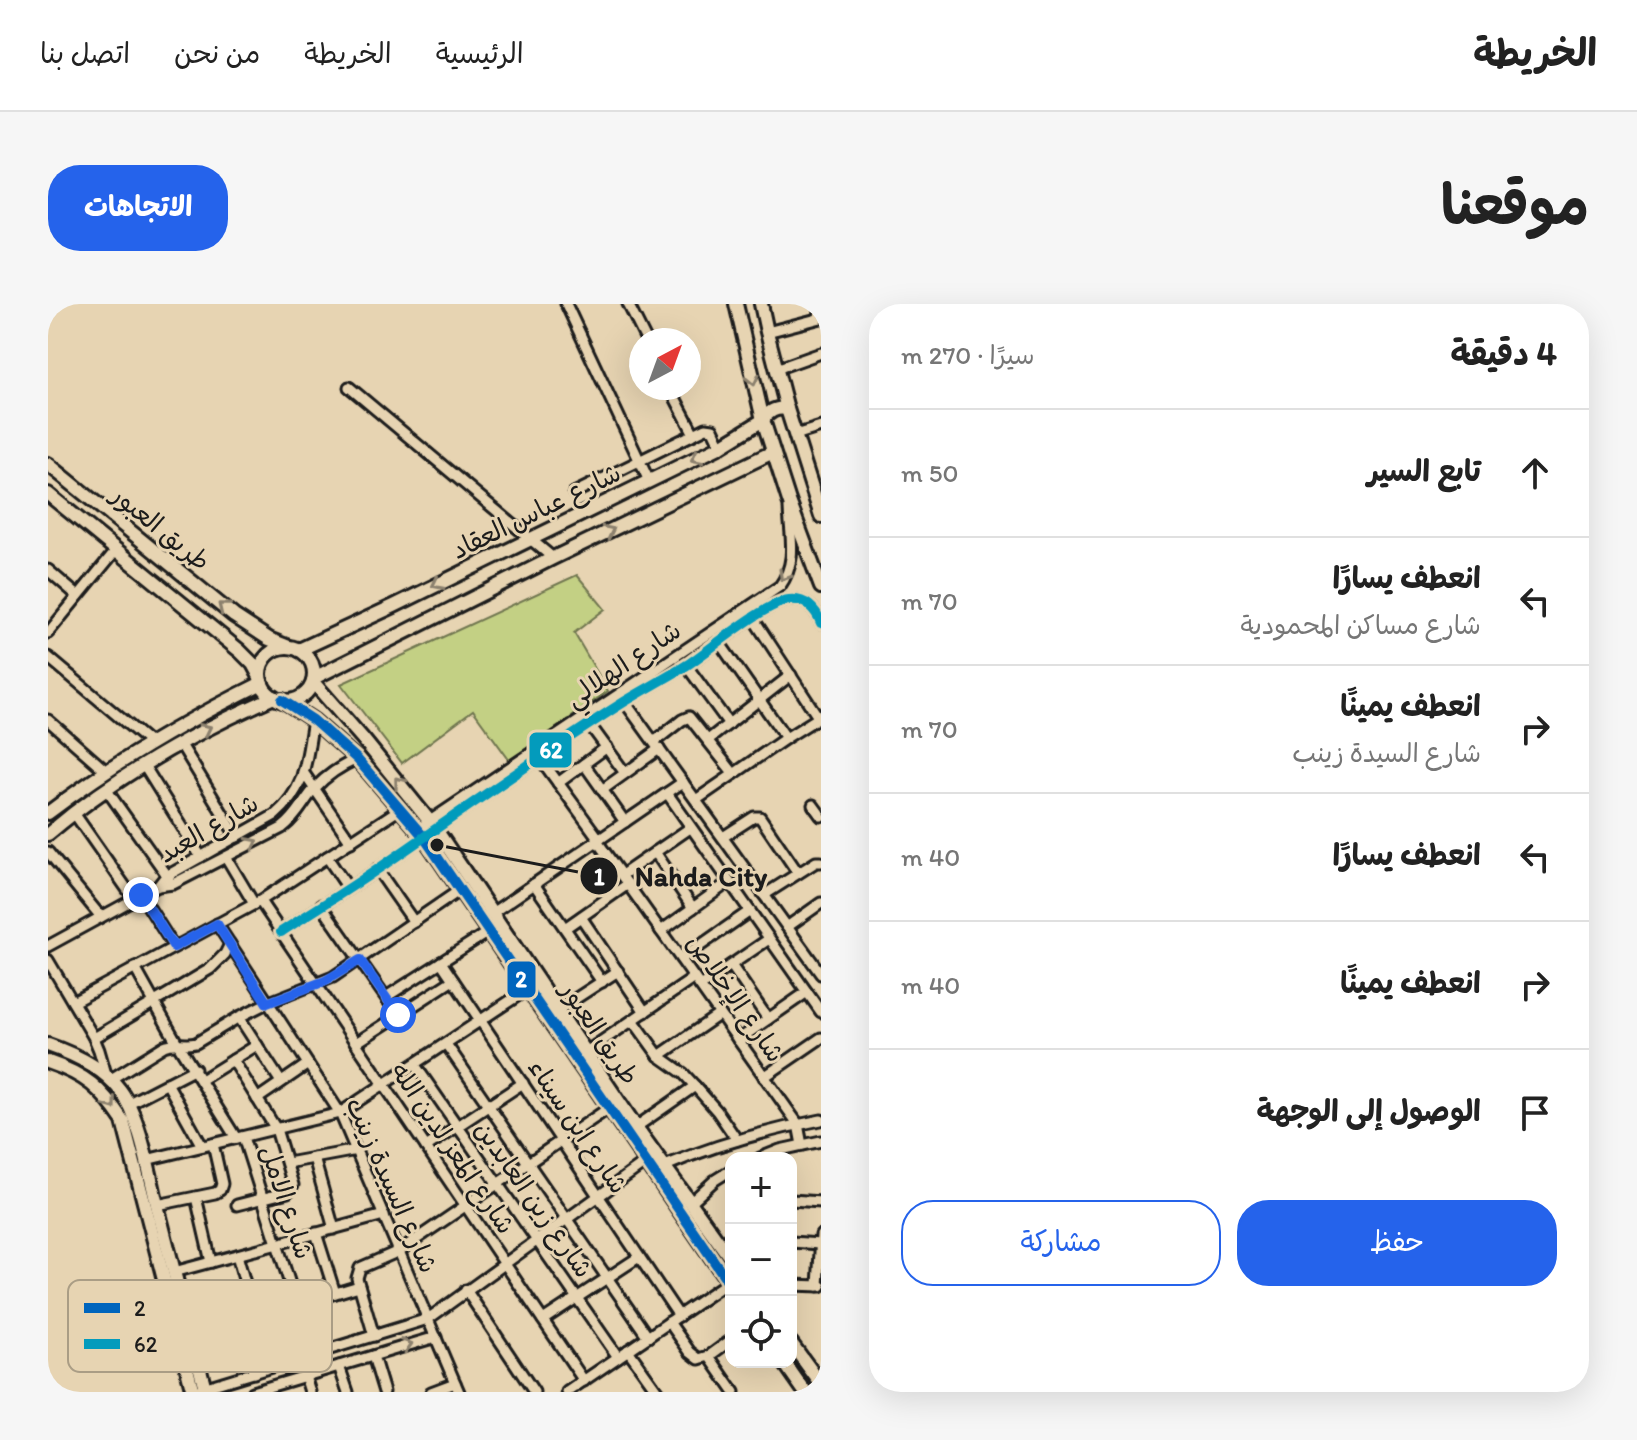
<!DOCTYPE html>
<html lang="ar">
<meta charset="utf-8">
<style>
:root{--surface:#fff;--page:#f6f6f6;--text:#222;--muted:#767676;--line:#e0e0e0;--accent:#2563eb}
body{margin:0;font-family:Itim,"Playpen Sans Arabic",sans-serif;background:var(--page);color:var(--text);direction:rtl}
.controls{position:absolute;right:24px;bottom:24px;display:grid;overflow:hidden;border-radius:16px;box-shadow:0 8px 32px #0002}
.controls button{width:72px;height:72px;display:grid;place-items:center;padding:0;border:0;border-bottom:2px solid var(--line);background:var(--surface);color:var(--text);font:40px sans-serif}
.compass{position:absolute;left:581px;top:24px;width:72px;height:72px;border-radius:50%;background:var(--surface);box-shadow:0 8px 32px #0002;rotate:41deg}
.stop{position:absolute;width:24px;height:24px;margin:-18px;border:6px solid #2563eb;border-radius:50%;background:#fff}
.stop.end{background:#2563eb;border-color:#fff;box-shadow:0 2px 8px #0008}
.list{margin:0;padding:0;list-style:none}
h2{display:flex;justify-content:space-between;align-items:center;height:104px;margin:0;padding:0 32px;font-size:34px}
h2 small{font-size:26px;font-weight:400;color:var(--muted)}
.list li{display:grid;grid-template-columns:52px 1fr auto;gap:24px;align-items:center;box-sizing:border-box;height:128px;padding:0 32px;border-top:2px solid var(--line)}
.list b{display:block;font-size:30px;white-space:nowrap}
.list p{margin:0;font-size:26px;white-space:nowrap;color:var(--muted)}
.list em{font-size:26px;font-style:normal;color:var(--muted)}
.actions{display:flex;gap:16px;padding:24px 32px}
.actions a{flex:1;padding:18px 0;border:2px solid var(--accent);border-radius:32px;text-align:center;font-size:28px;color:var(--accent)}
.actions .main{background:var(--accent);color:#fff}
.icon{flex:none;width:44px;height:44px;fill:none;stroke:currentColor;stroke-width:2;stroke-linecap:round;stroke-linejoin:round}
.map{position:relative;flex:none;width:773px;height:1088px;overflow:hidden;direction:ltr;border-radius:32px}
header{display:flex;align-items:center;gap:48px;box-sizing:border-box;height:112px;padding:0 40px;background:var(--surface);border-bottom:2px solid var(--line)}
header strong{font-size:38px}
nav{display:flex;gap:44px;margin-inline-start:auto;font-size:28px}
.intro{display:flex;align-items:center;justify-content:space-between;box-sizing:border-box;height:192px;padding:0 48px}
h1{margin:0;font-size:56px}
.button{padding:20px 36px;border-radius:32px;background:var(--accent);color:#fff;font-size:28px;font-weight:700}
main{display:flex;gap:48px;padding:0 48px}
aside{flex:1;background:var(--surface);border-radius:32px;box-shadow:0 8px 32px #0002}
.map>svg:first-child{display:block}
.green{fill:#c3d084;stroke:#707650;stroke-width:2}
.lines{fill:none;stroke-linecap:round;stroke-linejoin:round}
.street-casing{stroke:#1c1c1c;stroke-width:15}
.secondary-casing{stroke:#1c1c1c;stroke-width:18}
.street{stroke:#e7d4b2;stroke-width:9}
.secondary{stroke:#e7d4b2;stroke-width:12}
.bus-1-casing{stroke:#e7d4b2;stroke-width:16}
.bus-2-casing{stroke:#e7d4b2;stroke-width:16}
.bus-1{stroke:#0065bd;stroke-width:10}
.bus-2{stroke:#039bbc;stroke-width:10}
.oneway{stroke:#8c816e}
.route{stroke:#2563eb;stroke-width:10}
.labels{text-anchor:middle;stroke-width:6;stroke-linejoin:round;paint-order:stroke}
.street-label{font-size:26px;fill:#1c1c1c;stroke:#e7d4b2}
.key{fill:#e7d4b2;stroke:#aa9d85;stroke-width:2}
.key-label{font-size:22px;fill:#1c1c1c}
.leader{fill:none;stroke:#1c1c1c;stroke-width:3}
.callout-dot{fill:#1c1c1c;stroke:#e7d4b2;stroke-width:3}
.mark-label{font-size:24px;text-anchor:middle;font-weight:bold;fill:#fff}
.callout-label{font-size:28px;text-anchor:middle;font-weight:bold;fill:#1c1c1c;stroke:#e7d4b2;stroke-width:6;stroke-linejoin:round;paint-order:stroke}
.line-badge{stroke:#e7d4b2;stroke-width:3}
.badge-label{font-size:22px;text-anchor:middle;font-weight:bold;fill:#fff}
</style>
<header>
<strong>الخريطة</strong>
<nav><a>الرئيسية</a><a>الخريطة</a><a>من نحن</a><a>اتصل بنا</a></nav>
</header>
<div class="intro"><h1>موقعنا</h1><a class="button">الاتجاهات</a></div>
<main>
<aside>
<h2>4 دقيقة<small>سيرًا · 270 m</small></h2>
<ul class="list">
<li><svg class="icon" aria-label="ahead" viewBox="0 0 24 24"><path d="M12 20V5M6 11l6-6 6 6"/></svg><div><b>تابع السير</b></div><em>50 m</em></li>
<li><svg class="icon" aria-label="left" viewBox="0 0 24 24"><path d="M17 20v-9H6M10 6l-5 5 5 5"/></svg><div><b>انعطف يسارًا</b><p>شارع مساكن المحمودية</p></div><em>70 m</em></li>
<li><svg class="icon" aria-label="right" viewBox="0 0 24 24"><path d="M7 20v-9h11M14 6l5 5-5 5"/></svg><div><b>انعطف يمينًا</b><p>شارع السيدة زينب</p></div><em>70 m</em></li>
<li><svg class="icon" aria-label="left" viewBox="0 0 24 24"><path d="M17 20v-9H6M10 6l-5 5 5 5"/></svg><div><b>انعطف يسارًا</b></div><em>40 m</em></li>
<li><svg class="icon" aria-label="right" viewBox="0 0 24 24"><path d="M7 20v-9h11M14 6l5 5-5 5"/></svg><div><b>انعطف يمينًا</b></div><em>40 m</em></li>
<li><svg class="icon" aria-label="arrive" viewBox="0 0 24 24"><path d="M6 21V4h12l-3 4 3 4H6"/></svg><div><b>الوصول إلى الوجهة</b></div></li>
</ul>
<div class="actions"><a class="main">حفظ</a><a>مشاركة</a></div>
</aside>
<div class="map">
<svg width="773" height="1088" viewBox="0 0 773 1088">
<rect width="100%" height="100%" fill="#e7d4b2"/>
<filter id="ink" filterUnits="userSpaceOnUse"><feTurbulence type="fractalNoise" baseFrequency=".0125" numOctaves="2"/><feDisplacementMap in="SourceGraphic" scale="16" xChannelSelector="R" yChannelSelector="G"/><feConvolveMatrix kernelMatrix="1 2 1 2 8 2 1 2 1" color-interpolation-filters="sRGB"/></filter>
<g filter="url(#ink)">
<polygon class="green" points="529,271 557,305 526,329 560,387 462,457 425,406 354,459 293,380"/>
<g class="lines">
<g class="street-casing">
<g id="street">
<polyline points="518,0 601,177"/>
<polyline points="580,0 598,36"/>
<polyline points="771,14 773,0"/>
<polyline points="719,28 773,14"/>
<polyline points="728,65 773,49"/>
<polyline points="301,83 505,254"/>
<polyline points="622,84 646,130"/>
<polyline points="747,131 773,123"/>
<polyline points="526,189 658,124 665,125 673,142"/>
<polyline points="0,266 30,292"/>
<polyline points="705,314 770,413"/>
<polyline points="0,329 68,246"/>
<polyline points="671,338 738,434"/>
<polyline points="0,353 102,439"/>
<polyline points="638,361 681,420"/>
<polyline points="574,394 773,670"/>
<polyline points="0,416 58,467"/>
<polyline points="542,421 577,469"/>
<polyline points="660,436 743,371"/>
<polyline points="606,438 634,416 641,413 686,470"/>
<polyline points="132,439 189,533"/>
<polyline points="492,454 551,535"/>
<polyline points="95,460 153,553"/>
<polyline points="536,460 577,518"/>
<polyline points="255,468 303,538"/>
<polyline points="510,479 559,443"/>
<polyline points="58,485 121,574"/>
<polyline points="554,486 611,445"/>
<polyline points="619,489 773,708"/>
<polyline points="648,496 738,434 773,412"/>
<polyline points="765,501 773,512"/>
<polyline points="26,509 86,595"/>
<path d="M376 521 732 282C750 257 742 233 741 204"/>
<polyline points="675,533 706,513 712,513 750,569"/>
<polyline points="549,537 750,820 754,841"/>
<polyline points="0,548 53,613"/>
<polyline points="607,548 645,604"/>
<polyline points="178,553 206,600"/>
<polyline points="279,553 300,584"/>
<polyline points="329,565 366,618"/>
<polyline points="574,571 642,524"/>
<polyline points="486,580 554,678"/>
<path d="M110 582 117 573 227 511C259 484 258 455 265 416"/>
<polyline points="93,591 126,643"/>
<polyline points="716,591 768,558 773,558"/>
<polyline points="212,597 536,1077"/>
<polyline points="273,601 350,711"/>
<polyline points="444,609 635,478"/>
<polyline points="533,613 597,708"/>
<polyline points="169,620 292,809 411,1088"/>
<polyline points="739,623 773,599"/>
<polyline points="517,624 580,580"/>
<polyline points="613,627 681,578"/>
<path d="M233 628C265 607 298 587 330 565 411 509 492 451 576 398 597 385 619 374 639 361 662 346 717 299 741 296 757 294 768 305 773 319"/>
<path d="M0 642 110 582 125 580 234 524C249 513 255 498 267 484 279 471 293 462 309 455"/>
<polyline points="633,655 702,607"/>
<polyline points="0,656 46,734 51,746 58,770"/>
<polyline points="393,658 631,1012"/>
<polyline points="683,661 720,715"/>
<polyline points="87,664 129,739 188,834"/>
<polyline points="652,682 721,635"/>
<polyline points="338,693 440,628"/>
<polyline points="25,698 212,597 352,505"/>
<polyline points="510,706 570,667"/>
<polyline points="191,713 233,778"/>
<polyline points="585,716 611,752 635,769 647,782 669,807 689,836"/>
<polyline points="46,734 162,665 177,650 182,640"/>
<polyline points="690,736 759,688"/>
<polyline points="308,739 405,676"/>
<polyline points="398,740 600,1033"/>
<polyline points="538,748 646,674"/>
<polyline points="611,752 672,710"/>
<polyline points="185,756 228,825 245,881 240,888 189,901"/>
<polyline points="367,761 570,1053"/>
<polyline points="716,773 773,734"/>
<path d="M63 775 116 742C127 737 137 742 148 739L191 713 219 699 285 673 412 586"/>
<polyline points="153,776 209,741"/>
<polyline points="119,779 154,842"/>
<polyline points="209,795 260,760"/>
<polyline points="81,799 147,765"/>
<polyline points="588,823 647,782"/>
<polyline points="195,833 270,1068"/>
<polyline points="378,843 475,779"/>
<polyline points="266,854 286,925"/>
<polyline points="712,854 732,846 773,837"/>
<polyline points="98,856 292,809 480,685"/>
<polyline points="239,859 309,846"/>
<path d="M617 862C667 841 720 826 773 816"/>
<polyline points="148,893 163,958"/>
<polyline points="743,896 773,898"/>
<polyline points="642,899 667,876 683,866"/>
<polyline points="109,901 167,889 172,886 174,880 165,840"/>
<polyline points="268,929 287,989"/>
<polyline points="743,938 772,940"/>
<polyline points="189,951 207,1014"/>
<polyline points="126,968 336,911"/>
<polyline points="743,981 773,982"/>
<polyline points="770,982 773,931"/>
<polyline points="418,986 486,1088"/>
<path d="M138 1014C154 1010 177 997 189 1012L206 1069"/>
<polyline points="495,1016 591,953"/>
<polyline points="191,1018 311,982"/>
<polyline points="621,1018 642,1048 651,1055 661,1052 683,1036"/>
<polyline points="326,1032 309,974 312,964 351,947 561,804"/>
<polyline points="580,1046 610,1088"/>
<polyline points="325,1052 336,1088"/>
<polyline points="661,1052 686,1088"/>
<polyline points="291,1062 300,1088"/>
<polyline points="257,1072 262,1088"/>
<polyline points="152,1085 380,1015 598,858"/>
<polyline points="204,1088 388,1033"/>
<polyline points="383,1088 407,1079"/>
<polyline points="519,1088 680,978"/>
</g>
</g>
<g class="secondary-casing">
<g id="secondary">
<polyline points="688,0 715,116 741,197 773,283"/>
<polyline points="713,0 719,28 739,105 773,212"/>
<polyline points="0,160 186,312 221,335 241,343"/>
<polyline points="0,190 192,347 205,360 212,373"/>
<circle cx="239" cy="370" r="27"/>
<path d="M251 346 346 302 673 142 715 116C721 107 728 103 739 105"/>
<polyline points="266,374 505,254 725,148"/>
<polyline points="265,378 315,435 387,524 588,823 683,955"/>
<polyline points="234,396 265,416 309,455 375,532 683,982"/>
<path d="M0 509C67 458 139 416 214 379"/>
<path d="M0 530C68 472 144 429 226 393"/>
<path d="M0 741C26 750 55 763 72 786 93 814 102 874 111 909 126 969 142 1028 158 1088"/>
<path d="M0 758C38 771 53 784 75 817L145 1088"/>
<polyline points="743,1039 773,1080"/>
<polyline points="736,1058 757,1088"/>
</g>
</g>
<use href="#street" class="street"/>
<use href="#secondary" class="secondary"/>
<g class="bus-1-casing">
<polyline id="bus-1" points="234,396 265,416 309,455 375,532 683,982"/>
</g>
<g class="bus-2-casing">
<path id="bus-2" d="M233 628C265 607 298 587 330 565 411 509 492 451 576 398 597 385 619 374 639 361 662 346 717 299 741 296 757 294 768 305 773 319"/>
</g>
<use href="#bus-1" class="bus-1"/>
<use href="#bus-2" class="bus-2"/>
</g>
<defs><path id="oneway-chevron" d="M-2-3.5L2.5 0L-2 3.5" fill="none" stroke-width="1.6" stroke-linecap="round" stroke-linejoin="round" transform="scale(2)"/></defs>
<g class="oneway">
<use href="#oneway-chevron" transform="translate(705 76) rotate(77)"/>
<use href="#oneway-chevron" transform="translate(648 154) rotate(154)"/>
<use href="#oneway-chevron" transform="translate(561 227) rotate(-26)"/>
<use href="#oneway-chevron" transform="translate(736 272) rotate(121)"/>
<use href="#oneway-chevron" transform="translate(389 280) rotate(153)"/>
<use href="#oneway-chevron" transform="translate(175 303) rotate(-141)"/>
<use href="#oneway-chevron" transform="translate(158 425) rotate(-27)"/>
<use href="#oneway-chevron" transform="translate(351 478) rotate(-129)"/>
<use href="#oneway-chevron" transform="translate(205 539) rotate(-27)"/>
<use href="#oneway-chevron" transform="translate(63 800) rotate(54)"/>
<use href="#oneway-chevron" transform="translate(359 1041) rotate(-17)"/>
</g>
</g>
<g class="lines" filter="url(#ink)">
<polyline class="route" points="93,591 126,643 169,620 219,699 277,677 312,656 350,711"/>
</g>
<g class="labels">
<g class="street-label">
<text transform="translate(488 207) rotate(-26)" y="9">شارع عباس العقاد</text>
<text transform="translate(113 224) rotate(39)" y="9">طريق العبور</text>
<text transform="translate(575 360) rotate(-34)" y="9">شارع الهلالي</text>
<text transform="translate(160 524) rotate(-30)" y="9">شارع العبد</text>
<text transform="translate(688 694) rotate(55)" y="9">شارع الإخلاص</text>
<text transform="translate(552 729) rotate(56)" y="9">طريق العبور</text>
<text transform="translate(530 822) rotate(56)" y="9">شارع ابن سيناء</text>
<text transform="translate(405 844) rotate(56)" y="9">شارع المعز لدين الله</text>
<text transform="translate(344 881) rotate(66)" y="9">شارع السيدة زينب</text>
<text transform="translate(486 895) rotate(55)" y="9">شارع زين العابدين</text>
<text transform="translate(239 898) rotate(72)" y="9">شارع الامل</text>
</g>
</g>
<rect x="20" y="976" width="264" height="92" rx="12" class="key"/>
<rect x="36" y="999" width="36" height="10" fill="#0065bd"/>
<rect x="36" y="1035" width="36" height="10" fill="#039bbc"/>
<g class="key-label">
<text x="86" y="1012">2</text>
<text x="86" y="1048">62</text>
</g>
<path class="leader" d="M389 541L551 572"/>
<g class="callout-dot">
<circle cx="389" cy="541" r="8"/>
<circle cx="551" cy="572" r="20"/>
</g>
<g class="mark-label">
<text x="551" y="581">1</text>
</g>
<g class="callout-label">
<text x="653" y="582">Nahda City</text>
</g>
<g class="line-badge">
<rect x="480" y="427" width="45" height="38" rx="8" fill="#039bbc"/>
<rect x="458" y="656" width="31" height="39" rx="8" fill="#0065bd"/>
</g>
<g class="badge-label">
<text x="503" y="454">62</text>
<text x="473" y="683">2</text>
</g>
</svg>
<div class="controls">
<button>+</button>
<button>−</button>
<button><svg class="icon" aria-label="locate" viewBox="0 0 24 24"><circle cx="12" cy="12" r="6"/><path d="M12 2v4M12 18v4M2 12h4M18 12h4"/></svg></button>
</div>
<svg class="compass" viewBox="-18 -18 36 36"><path d="M0-13l5 13h-10z" fill="#e53935"/><path d="M0 13l5-13h-10z" fill="#767676"/></svg>
<div class="stop" style="left:350px;top:711px"></div>
<div class="stop end" style="left:93px;top:591px"></div>
</div>
</main>
